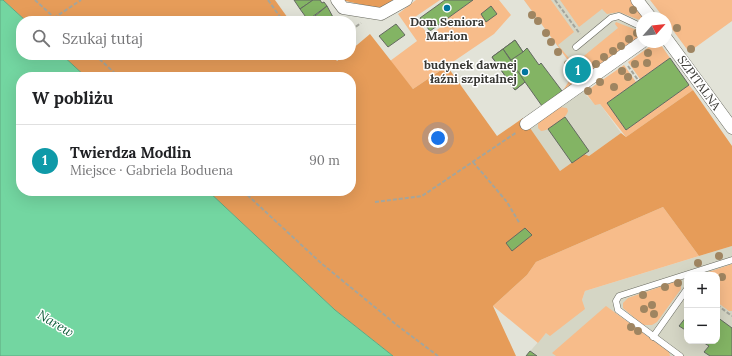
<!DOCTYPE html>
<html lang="pl">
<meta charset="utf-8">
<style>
:root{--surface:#fff;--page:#f2f2f2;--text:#202124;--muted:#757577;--line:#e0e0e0;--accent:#d93025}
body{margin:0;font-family:Lora,serif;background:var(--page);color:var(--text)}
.controls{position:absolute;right:12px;bottom:12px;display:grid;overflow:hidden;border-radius:8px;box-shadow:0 4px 16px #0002}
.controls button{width:36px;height:36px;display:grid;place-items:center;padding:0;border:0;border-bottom:1px solid var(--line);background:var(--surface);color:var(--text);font:20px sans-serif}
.compass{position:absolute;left:636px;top:12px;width:36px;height:36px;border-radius:50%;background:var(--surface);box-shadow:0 4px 16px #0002;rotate:63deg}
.you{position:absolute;left:438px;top:138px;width:14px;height:14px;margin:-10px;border:3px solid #fff;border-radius:50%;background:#1a73e8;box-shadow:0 0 0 6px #1a73e833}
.badge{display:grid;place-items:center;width:26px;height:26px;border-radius:50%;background:var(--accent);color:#fff;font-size:13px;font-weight:700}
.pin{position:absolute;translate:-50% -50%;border:2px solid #fff;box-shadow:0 1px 4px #0006}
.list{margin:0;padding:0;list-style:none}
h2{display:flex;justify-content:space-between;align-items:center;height:52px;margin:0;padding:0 16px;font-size:17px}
h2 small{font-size:13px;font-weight:400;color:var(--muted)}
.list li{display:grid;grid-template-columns:26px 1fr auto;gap:12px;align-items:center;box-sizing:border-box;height:72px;padding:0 16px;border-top:1px solid var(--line)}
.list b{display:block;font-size:15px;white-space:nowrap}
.list p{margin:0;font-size:13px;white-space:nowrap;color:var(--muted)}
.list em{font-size:13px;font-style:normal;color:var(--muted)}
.icon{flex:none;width:22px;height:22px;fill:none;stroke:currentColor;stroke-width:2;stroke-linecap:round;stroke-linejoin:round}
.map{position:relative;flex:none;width:732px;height:356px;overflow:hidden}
.search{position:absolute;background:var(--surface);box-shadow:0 4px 16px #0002;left:16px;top:16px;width:340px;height:44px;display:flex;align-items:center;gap:10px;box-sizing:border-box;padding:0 14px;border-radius:16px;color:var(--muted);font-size:15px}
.panel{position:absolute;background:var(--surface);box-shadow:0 4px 16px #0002;left:16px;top:72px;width:340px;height:124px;border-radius:16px}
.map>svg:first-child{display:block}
.built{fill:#d5d6c5;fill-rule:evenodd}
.green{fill:#f7bc8a}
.forest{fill:#e69c59}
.water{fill:#73d6a1;stroke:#61a780}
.building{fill:#83b464;stroke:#646961}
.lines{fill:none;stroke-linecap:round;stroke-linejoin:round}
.lane-casing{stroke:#67685e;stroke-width:7}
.street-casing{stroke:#67685e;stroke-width:13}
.path{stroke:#a4a59c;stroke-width:2;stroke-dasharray:4 2;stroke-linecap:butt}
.lane{stroke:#fff;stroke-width:6}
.street{stroke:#fff;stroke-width:12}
.tree{fill:#9f8561}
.poi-dot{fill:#01769f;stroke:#fff;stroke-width:1.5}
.labels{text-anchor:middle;stroke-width:3;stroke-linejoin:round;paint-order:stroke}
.poi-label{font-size:12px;font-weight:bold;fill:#383834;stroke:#fff}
.street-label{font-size:12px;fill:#383834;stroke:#fff}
.water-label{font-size:13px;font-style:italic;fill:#0d5b39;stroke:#fff}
</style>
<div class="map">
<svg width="732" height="356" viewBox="0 0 732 356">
<rect width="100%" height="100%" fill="#e2e3d8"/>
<g class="built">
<polygon points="524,0 624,0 638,18 638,30 578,74"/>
<polygon points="583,92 595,104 600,104 621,133 589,156 584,154 560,171 530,129"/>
<path d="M732 246V356H526L546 333 582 300 585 291ZM687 275H717V341H687Z"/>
</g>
<g class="green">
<polygon points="416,0 440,0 415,17 429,36 446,23 444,21 473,0 499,0 511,15 494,34 413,89 390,61 417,41 398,14"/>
<polygon points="524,0 551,0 574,32 558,45 574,64 618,28 615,24 616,22 642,32 642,35 562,92 569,81 578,74"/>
<polygon points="560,0 633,0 646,18 642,18 642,21 619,12 607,14 602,9 579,27"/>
<polygon points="650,0 732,0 732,21 689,52 666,21 666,18 664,18"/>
<polygon points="656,42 659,42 670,58 640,79 628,62"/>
<polygon points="624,65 636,82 607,103 626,130 689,85 693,90 626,137 600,104 595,105 585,92"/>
<path d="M559 107 567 108 568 111C565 120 551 130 541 131L538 128V123Z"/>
<polygon points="663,207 699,256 585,291 582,300 585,309 550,336 546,333 538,343 493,306 527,275 536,262"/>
<polygon points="732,264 732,311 729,311 717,302 717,275 700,275"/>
<polygon points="677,281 681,284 681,289 657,322 652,325 643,325 623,308 623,303 628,298"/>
<polygon points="606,306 669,352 670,356 556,356 552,353"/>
</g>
<g class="forest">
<polygon points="3,0 275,0 290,21 26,21"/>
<polygon points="341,0 393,0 382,9"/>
<polygon points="370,34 413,89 447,66 497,136 523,118 560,171 584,154 589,156 621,133 626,137 693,90 732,146 732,246 699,256 663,207 536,262 527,275 493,306 516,356 393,356 335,310 208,191 351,191 351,77 86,77 62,55 332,55 337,61 345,55 351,55 351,50"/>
</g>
<polygon class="water" points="0,0 3,0 26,21 21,21 21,55 62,55 86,77 21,77 21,191 208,191 335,310 393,356 0,356"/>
<g class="building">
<polygon points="294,0 313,0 300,9"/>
<polygon points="313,0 320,0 322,3 324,2 327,6 308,20 300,9"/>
<polygon points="445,0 473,0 430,31 420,18"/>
<polygon points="327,6 334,19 331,21 309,21"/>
<polygon points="491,6 497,14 486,22 481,14"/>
<polygon points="396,24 405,35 388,47 379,36"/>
<polygon points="515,40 523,52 527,48 539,65 541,63 562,91 542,106 525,82 515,90 492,57"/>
<polygon points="515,40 523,52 511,60 503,49"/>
<polygon points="503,49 525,82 515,90 492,57"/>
<polygon points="670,58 689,85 626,130 607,103"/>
<polygon points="565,117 589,151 572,163 548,129"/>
<polygon points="525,228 532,235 512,251 506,243"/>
<polygon points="687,316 687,331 679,326"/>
<polygon points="717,317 732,328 732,356 710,356 704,352 709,346 701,341 717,341"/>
<polygon points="530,351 537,356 526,356"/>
</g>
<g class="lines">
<g class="lane-casing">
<g id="lane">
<polyline points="576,47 611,18 619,16 642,27"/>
<polyline points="653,337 687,289"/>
<polyline points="680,356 618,310 616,301 619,296 732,260"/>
</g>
</g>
<g class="street-casing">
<g id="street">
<polyline points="337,0 343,8 381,14 406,0"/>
<polyline points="637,0 651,18"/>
<polyline points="666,38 732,128"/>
<polyline points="526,124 642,42"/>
</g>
</g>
<g class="path">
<polyline points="35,0 58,21"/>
<polyline points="268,0 283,21"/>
<polyline points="555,0 580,34"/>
<polyline points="54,18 81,0"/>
<polyline points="351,30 361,23"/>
<polyline points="95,55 119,77"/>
<polyline points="628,66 638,80"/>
<polyline points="473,162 507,202 520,224"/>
<polyline points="243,191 321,263 398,326 438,356"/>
<polyline points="375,202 422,196 517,132"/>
<polyline points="717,305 732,316"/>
</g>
<use href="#lane" class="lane"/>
<use href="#street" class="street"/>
</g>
<g class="tree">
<circle cx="633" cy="10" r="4"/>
<circle cx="532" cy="15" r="4"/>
<circle cx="538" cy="21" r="4"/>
<circle cx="677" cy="28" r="4"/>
<circle cx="546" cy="33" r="4"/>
<circle cx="637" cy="33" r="4"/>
<circle cx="629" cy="39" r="4"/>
<circle cx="551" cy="42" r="4"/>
<circle cx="621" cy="46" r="4"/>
<circle cx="691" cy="49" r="4"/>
<circle cx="613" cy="51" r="4"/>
<circle cx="558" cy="52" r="4"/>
<circle cx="648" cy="53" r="4"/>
<circle cx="604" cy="57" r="4"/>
<circle cx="647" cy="63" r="4"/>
<circle cx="568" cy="64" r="4"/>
<circle cx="596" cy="64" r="4"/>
<circle cx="635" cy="64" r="4"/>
<circle cx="589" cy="68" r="4"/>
<circle cx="622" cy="71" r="4"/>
<circle cx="583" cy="74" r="4"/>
<circle cx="628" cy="77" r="4"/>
<circle cx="600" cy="82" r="4"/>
<circle cx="614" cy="87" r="4"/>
<circle cx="588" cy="91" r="4"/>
<circle cx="719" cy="256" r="4"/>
<circle cx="698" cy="263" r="4"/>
<circle cx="722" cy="277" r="4"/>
<circle cx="678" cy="283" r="4"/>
<circle cx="665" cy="287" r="4"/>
<circle cx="643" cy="295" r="4"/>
<circle cx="652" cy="305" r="4"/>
<circle cx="644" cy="309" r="4"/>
<circle cx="654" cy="314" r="4"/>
<circle cx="631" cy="327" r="4"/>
<circle cx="638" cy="331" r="4"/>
</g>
<g class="poi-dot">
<circle cx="447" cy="8" r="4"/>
<circle cx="525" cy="72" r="4"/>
</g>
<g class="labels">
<g class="poi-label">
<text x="447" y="26">Dom Seniora<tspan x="447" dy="14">Marion</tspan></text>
<text x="517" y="69" text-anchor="end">budynek dawnej<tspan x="517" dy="14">łaźni szpitalnej</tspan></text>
</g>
<g class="street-label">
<text transform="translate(699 83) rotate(54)" y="4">SZPITALNA</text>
</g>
<g class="water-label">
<text transform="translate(56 323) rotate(31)" y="5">Narew</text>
</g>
</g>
</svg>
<div class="controls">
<button>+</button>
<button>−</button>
</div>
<svg class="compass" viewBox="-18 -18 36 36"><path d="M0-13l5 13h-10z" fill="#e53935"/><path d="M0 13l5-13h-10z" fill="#757577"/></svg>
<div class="you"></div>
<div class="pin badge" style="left:578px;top:70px;background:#0f9aa8">1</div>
<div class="search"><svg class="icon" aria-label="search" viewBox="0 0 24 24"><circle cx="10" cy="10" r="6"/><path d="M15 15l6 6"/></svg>Szukaj tutaj</div>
<section class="panel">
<h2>W pobliżu<small></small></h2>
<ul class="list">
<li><span class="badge" style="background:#0f9aa8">1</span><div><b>Twierdza Modlin</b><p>Miejsce · Gabriela Boduena</p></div><em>90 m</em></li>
</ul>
</section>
</div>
